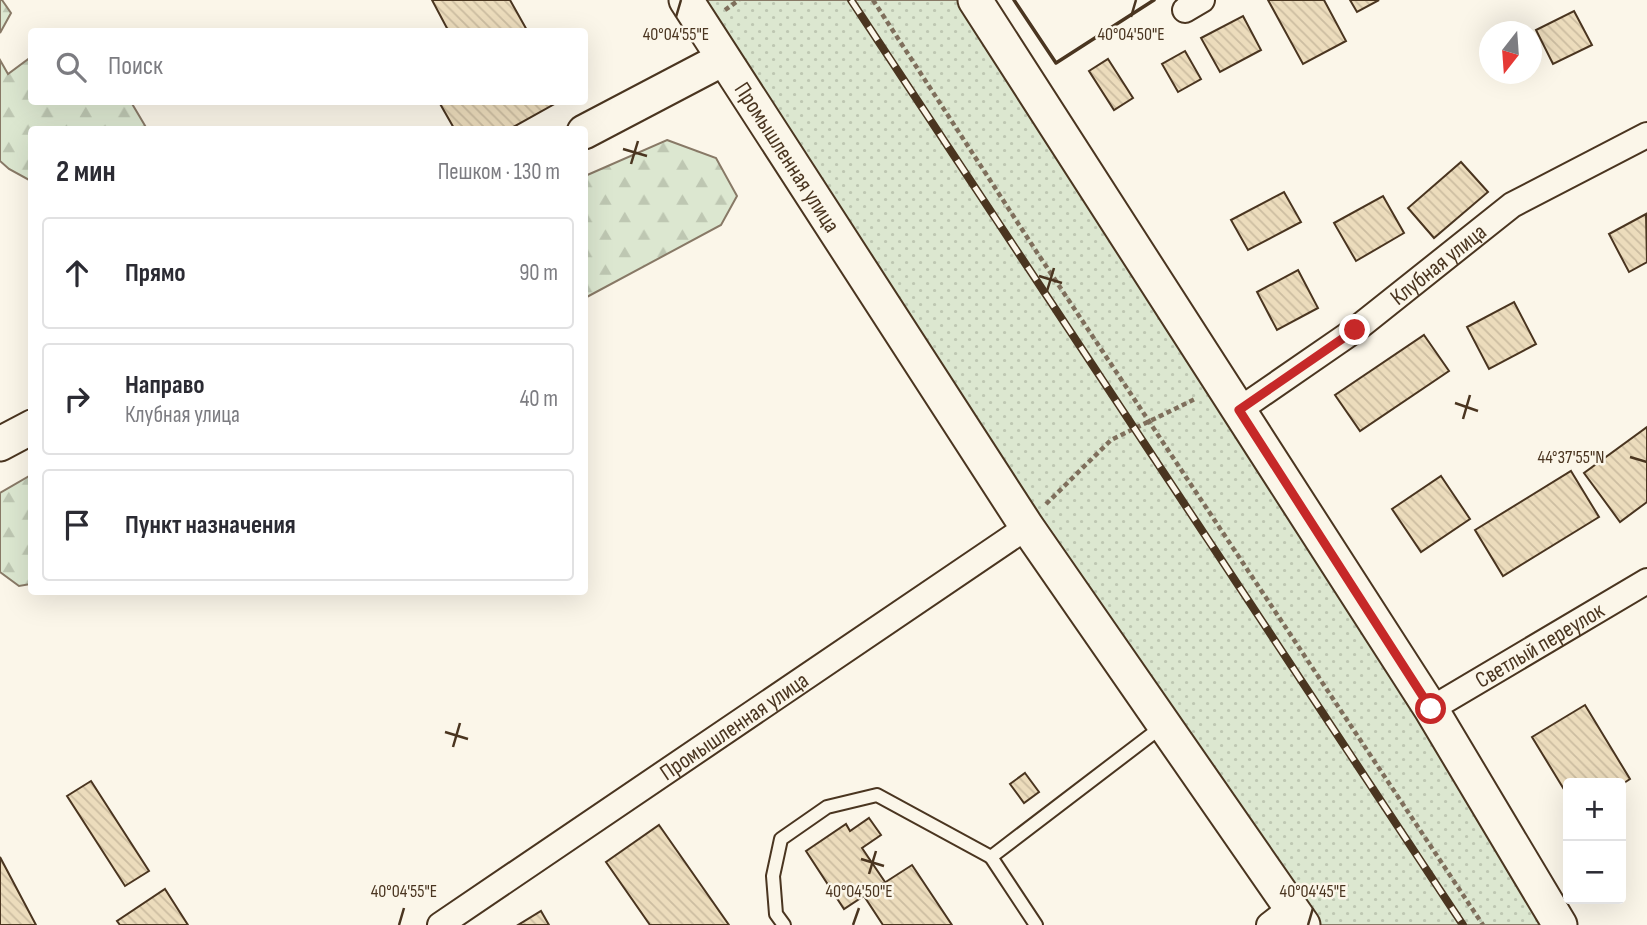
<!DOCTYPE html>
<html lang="ru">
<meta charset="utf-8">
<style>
:root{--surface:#fff;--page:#f7f7f7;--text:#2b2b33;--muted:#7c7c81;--line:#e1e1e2}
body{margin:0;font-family:"Sofia Sans Condensed",sans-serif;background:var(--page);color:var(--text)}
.controls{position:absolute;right:21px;bottom:21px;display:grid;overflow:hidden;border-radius:7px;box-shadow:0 7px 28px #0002}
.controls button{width:63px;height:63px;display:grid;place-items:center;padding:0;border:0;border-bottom:2px solid var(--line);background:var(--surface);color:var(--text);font:35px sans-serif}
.compass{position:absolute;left:1479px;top:21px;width:63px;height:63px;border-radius:50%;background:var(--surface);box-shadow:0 7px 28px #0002;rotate:197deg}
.stop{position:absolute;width:21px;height:21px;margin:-16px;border:5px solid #c62828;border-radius:50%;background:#fff}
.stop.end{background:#c62828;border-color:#fff;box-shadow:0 2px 7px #0008}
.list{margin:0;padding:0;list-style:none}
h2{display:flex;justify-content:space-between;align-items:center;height:91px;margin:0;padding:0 28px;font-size:30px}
h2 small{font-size:23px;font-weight:400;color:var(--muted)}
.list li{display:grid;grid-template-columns:46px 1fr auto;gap:21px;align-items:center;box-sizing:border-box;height:112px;margin:0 14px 14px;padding:0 14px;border:2px solid var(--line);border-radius:7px}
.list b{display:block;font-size:26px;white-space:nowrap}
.list p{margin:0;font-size:23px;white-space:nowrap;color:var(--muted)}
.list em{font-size:23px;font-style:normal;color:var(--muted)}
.icon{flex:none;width:38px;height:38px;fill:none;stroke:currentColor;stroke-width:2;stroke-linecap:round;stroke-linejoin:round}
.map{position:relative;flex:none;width:1647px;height:925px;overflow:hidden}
.search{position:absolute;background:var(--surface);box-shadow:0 7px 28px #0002;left:28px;top:28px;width:560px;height:77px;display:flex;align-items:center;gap:18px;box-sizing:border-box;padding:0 24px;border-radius:7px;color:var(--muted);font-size:26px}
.panel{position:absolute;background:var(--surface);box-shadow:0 7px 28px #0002;left:28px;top:126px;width:560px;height:469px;border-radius:7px}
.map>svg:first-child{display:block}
.grass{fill:url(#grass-dots);stroke:#887966;stroke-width:2}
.forest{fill:url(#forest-firs);stroke:#887966;stroke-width:2}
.building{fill:url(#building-back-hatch);stroke:#4a3520;stroke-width:2}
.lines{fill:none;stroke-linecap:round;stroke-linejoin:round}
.lane-casing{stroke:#4a3520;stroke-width:16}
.street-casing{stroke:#4a3520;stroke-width:28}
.secondary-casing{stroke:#4a3520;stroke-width:37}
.path{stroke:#7f6f5c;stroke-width:4.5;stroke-dasharray:5 3.5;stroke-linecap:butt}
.lane{stroke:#fbf6e9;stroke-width:12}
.street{stroke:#fbf6e9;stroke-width:24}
.secondary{stroke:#fbf6e9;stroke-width:33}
.rail-casing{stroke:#4a3520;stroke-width:8}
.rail{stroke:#fbf6e9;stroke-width:5;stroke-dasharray:16;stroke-linecap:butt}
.wall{stroke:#4a3520;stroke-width:3.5}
.route{stroke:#c62828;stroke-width:9}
.ticks{fill:none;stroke:#4a3520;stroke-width:2.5}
.labels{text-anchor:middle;stroke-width:5;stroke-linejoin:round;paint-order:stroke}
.street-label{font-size:23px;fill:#4a3520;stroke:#fbf6e9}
.ticks-label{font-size:18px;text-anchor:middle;fill:#4a3520;stroke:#fbf6e9;stroke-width:5;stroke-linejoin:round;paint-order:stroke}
</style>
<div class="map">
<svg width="1647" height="925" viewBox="0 0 1647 925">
<defs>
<pattern id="grass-dots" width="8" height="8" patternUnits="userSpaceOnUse" patternTransform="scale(1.75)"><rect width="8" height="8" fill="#dce7d0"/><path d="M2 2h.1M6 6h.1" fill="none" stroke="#bec7b2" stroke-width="1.8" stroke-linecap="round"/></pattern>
<pattern id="forest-firs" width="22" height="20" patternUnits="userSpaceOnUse" patternTransform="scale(1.75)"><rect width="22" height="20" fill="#dce7d0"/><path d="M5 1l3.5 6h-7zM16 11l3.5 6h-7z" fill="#bec7b2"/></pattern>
<pattern id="building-back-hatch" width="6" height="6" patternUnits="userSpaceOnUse" patternTransform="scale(1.75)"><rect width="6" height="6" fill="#ecdcbc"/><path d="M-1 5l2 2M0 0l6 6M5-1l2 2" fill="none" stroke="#ccbda1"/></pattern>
</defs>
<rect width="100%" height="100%" fill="#fbf6e9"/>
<polygon class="grass" points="698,0 959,0 1434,742 1544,925 1321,925 852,242"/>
<g class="forest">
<polygon points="0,0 2,0 11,13 0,33"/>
<polygon points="31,57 32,102 131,102 147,129 32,130 31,181 9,169 0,161 0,60 8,74"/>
<polygon points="667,140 716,158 737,196 721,225 585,298 585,176"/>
<polygon points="31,475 31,584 19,586 0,572 0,493"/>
</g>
<g class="building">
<polygon points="432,0 510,0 528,32 449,32"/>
<polygon points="1268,0 1324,0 1346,41 1303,64"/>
<polygon points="1350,0 1379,0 1357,12"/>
<polygon points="1574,11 1592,45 1553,64 1536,30"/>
<polygon points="1243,16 1261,50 1220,72 1201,38"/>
<polygon points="1185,51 1201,79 1178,92 1162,64"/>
<polygon points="1108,59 1133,98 1114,110 1089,71"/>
<polygon points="439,102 558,102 508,130 455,130"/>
<polygon points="1461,162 1488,192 1434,238 1408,208"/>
<polygon points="1284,192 1301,222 1248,250 1231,220"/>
<polygon points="1383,196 1404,233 1356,261 1334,223"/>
<polygon points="1646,214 1647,262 1629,272 1609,234"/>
<polygon points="1298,270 1318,308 1277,330 1257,292"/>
<polygon points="1514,302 1536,344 1489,369 1467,327"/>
<polygon points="1424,335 1449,371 1360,431 1335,395"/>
<polygon points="1647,427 1647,502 1620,522 1584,473"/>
<polygon points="1571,471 1599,517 1503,576 1475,530"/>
<polygon points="1441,476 1470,519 1421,552 1392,509"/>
<polygon points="1585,705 1630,779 1621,785 1621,783 1568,783 1568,796 1532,737"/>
<polygon points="1025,773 1039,792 1024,803 1010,784"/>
<polygon points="91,781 149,871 125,886 67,796"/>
<polygon points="869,818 881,835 862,848 885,882 844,909 806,851 846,824 850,831"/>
<polygon points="659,825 729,925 650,925 606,862"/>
<polygon points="0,857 36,925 0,925"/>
<polygon points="912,865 952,925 883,925 864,896"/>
<polygon points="165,889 188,925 120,925 117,921"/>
<polygon points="541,911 549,925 518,925"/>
</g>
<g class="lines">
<g class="lane-casing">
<g id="lane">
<polyline points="991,857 1036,925"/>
<polyline points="784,925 776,914 773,876 781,839 827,807 877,795 991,857 1164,725"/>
</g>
</g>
<g class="street-casing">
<g id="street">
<polyline points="1185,10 1202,0"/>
<path id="s1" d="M1239 410 1355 330 1512 205 1647 135"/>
<path id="s2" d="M1431 709 1647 581"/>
<path id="s3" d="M440 925 1027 527"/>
<polyline points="1269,925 1291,908"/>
</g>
</g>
<g class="secondary-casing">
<g id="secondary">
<path id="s4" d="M686 0 1027 527 1303 925"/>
<polyline points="975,0 1431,709 1560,925"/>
<polyline points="584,132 723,59"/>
<polyline points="0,444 32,427"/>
</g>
</g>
<g class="path">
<polyline points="873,0 1038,254 1483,925"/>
<polyline points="725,10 739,0"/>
<polyline points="1046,504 1111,440 1197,398"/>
</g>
<use href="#lane" class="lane"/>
<use href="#street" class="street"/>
<use href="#secondary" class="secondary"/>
<g class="rail-casing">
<polyline id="rail" points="851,0 1463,925"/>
</g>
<use href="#rail" class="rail"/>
<polyline class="wall" points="1014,0 1056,63 1154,0"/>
</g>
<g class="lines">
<polyline class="route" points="1355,330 1239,410 1431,709"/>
</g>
<path class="ticks" d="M676 17 681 0M1131 17 1136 0M623 149 647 156M631 164 638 141M1039 276 1062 283M1047 291 1054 268M1455 403 1478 411M1463 419 1470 395M1630 457 1647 462M445 732 468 739M453 747 460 723M861 859 884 866M869 874 876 851M399 925 404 908M853 925 859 908M1308 925 1313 908"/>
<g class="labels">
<g class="street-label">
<text dy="8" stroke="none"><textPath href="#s4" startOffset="187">Промышленная улица</textPath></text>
<text dy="8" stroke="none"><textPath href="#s1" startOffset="247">Клубная улица</textPath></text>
<text dy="8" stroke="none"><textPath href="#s2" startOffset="126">Светлый переулок</textPath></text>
<text dy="8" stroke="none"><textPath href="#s3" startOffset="355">Промышленная улица</textPath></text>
</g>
</g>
<g class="ticks-label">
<text x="676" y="40">40°04'55"E</text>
<text x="1131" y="40">40°04'50"E</text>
<text x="1571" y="463">44°37'55"N</text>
<text x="404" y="897">40°04'55"E</text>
<text x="859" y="897">40°04'50"E</text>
<text x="1313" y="897">40°04'45"E</text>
</g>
</svg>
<div class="controls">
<button>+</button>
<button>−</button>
</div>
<svg class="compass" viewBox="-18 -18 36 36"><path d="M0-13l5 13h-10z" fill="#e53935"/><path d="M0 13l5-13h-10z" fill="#7c7c81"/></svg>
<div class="stop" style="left:1431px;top:709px"></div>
<div class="stop end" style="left:1355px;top:330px"></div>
<div class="search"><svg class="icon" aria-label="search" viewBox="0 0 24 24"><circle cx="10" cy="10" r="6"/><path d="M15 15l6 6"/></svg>Поиск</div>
<section class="panel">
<h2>2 мин<small>Пешком · 130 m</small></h2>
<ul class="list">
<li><svg class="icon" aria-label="ahead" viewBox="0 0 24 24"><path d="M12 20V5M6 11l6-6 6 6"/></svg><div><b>Прямо</b></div><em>90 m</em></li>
<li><svg class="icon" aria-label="right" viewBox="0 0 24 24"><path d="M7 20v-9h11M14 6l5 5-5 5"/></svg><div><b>Направо</b><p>Клубная улица</p></div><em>40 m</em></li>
<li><svg class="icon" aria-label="arrive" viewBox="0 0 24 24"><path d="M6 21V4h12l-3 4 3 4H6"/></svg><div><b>Пункт назначения</b></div></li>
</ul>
</section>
</div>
